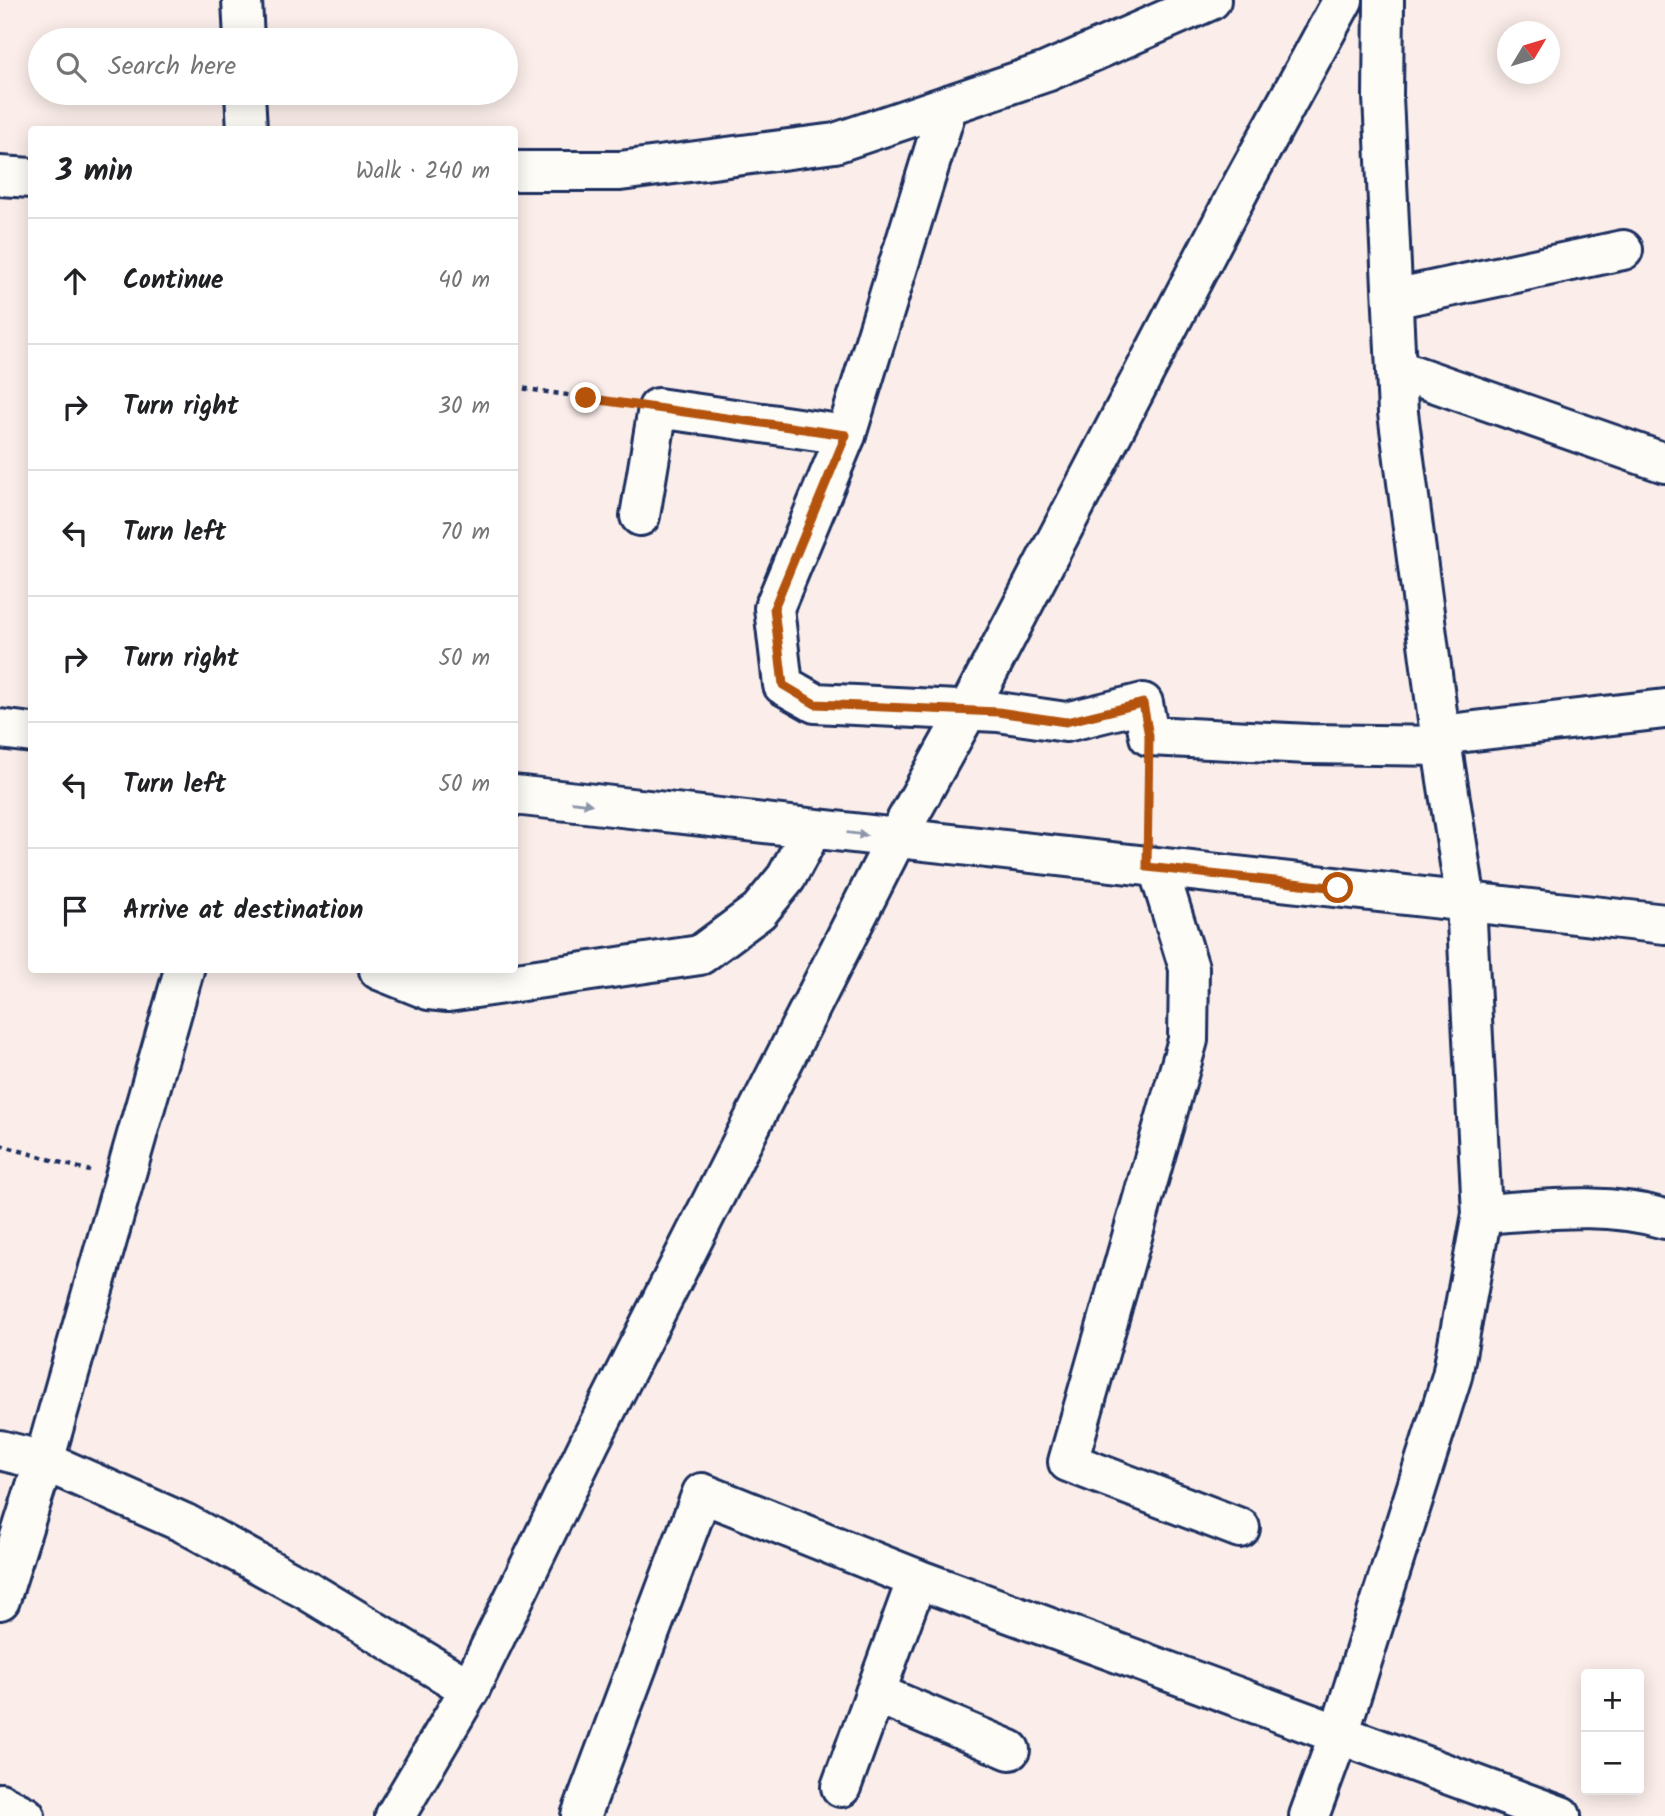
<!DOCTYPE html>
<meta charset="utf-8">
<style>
:root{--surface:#fff;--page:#f6f6f6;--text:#202124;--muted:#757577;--line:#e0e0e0}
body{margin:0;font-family:Kalam,sans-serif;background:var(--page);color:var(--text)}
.controls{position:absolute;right:21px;bottom:21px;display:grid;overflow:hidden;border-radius:7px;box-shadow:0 4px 18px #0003}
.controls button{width:63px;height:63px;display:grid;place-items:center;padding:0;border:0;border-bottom:2px solid var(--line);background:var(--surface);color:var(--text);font:35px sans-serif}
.compass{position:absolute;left:1497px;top:21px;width:63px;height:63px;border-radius:50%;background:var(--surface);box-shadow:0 4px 18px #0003;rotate:52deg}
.stop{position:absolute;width:21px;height:21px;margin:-16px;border:5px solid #b45309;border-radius:50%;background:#fff}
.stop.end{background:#b45309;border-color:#fff;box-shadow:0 2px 7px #0008}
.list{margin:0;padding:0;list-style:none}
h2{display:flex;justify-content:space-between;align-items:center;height:91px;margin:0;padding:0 28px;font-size:30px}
h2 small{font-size:23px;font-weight:400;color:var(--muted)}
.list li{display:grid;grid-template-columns:46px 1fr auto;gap:21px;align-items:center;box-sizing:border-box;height:126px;padding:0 28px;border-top:2px solid var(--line)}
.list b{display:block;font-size:26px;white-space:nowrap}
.list em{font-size:23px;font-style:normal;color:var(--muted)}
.icon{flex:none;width:38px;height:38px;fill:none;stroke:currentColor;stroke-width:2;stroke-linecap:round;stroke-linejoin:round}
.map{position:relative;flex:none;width:1665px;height:1816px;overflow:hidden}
.search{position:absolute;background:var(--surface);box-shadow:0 4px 18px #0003;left:28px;top:28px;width:490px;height:77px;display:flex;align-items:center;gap:18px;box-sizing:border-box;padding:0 24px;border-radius:38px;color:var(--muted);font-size:26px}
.panel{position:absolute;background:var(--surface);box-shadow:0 4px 18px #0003;left:28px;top:126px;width:490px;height:847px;border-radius:7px}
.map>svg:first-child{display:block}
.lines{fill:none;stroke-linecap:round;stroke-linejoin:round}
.minor-casing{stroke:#1b2f5e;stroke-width:44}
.path{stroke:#1b2f5e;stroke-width:4.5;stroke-dasharray:5 5;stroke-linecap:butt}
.minor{stroke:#fdfcf7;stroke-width:38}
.oneway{fill:#8c96aa}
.route{stroke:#b45309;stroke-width:9}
</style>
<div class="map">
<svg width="1665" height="1816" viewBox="0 0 1665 1816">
<rect width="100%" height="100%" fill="#fbeeea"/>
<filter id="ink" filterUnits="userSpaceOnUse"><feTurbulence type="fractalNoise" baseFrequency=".0143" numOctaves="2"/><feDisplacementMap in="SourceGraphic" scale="14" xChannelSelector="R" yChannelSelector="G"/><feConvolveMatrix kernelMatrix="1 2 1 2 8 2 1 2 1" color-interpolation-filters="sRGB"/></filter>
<g filter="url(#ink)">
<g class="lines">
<g class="minor-casing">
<g id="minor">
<polyline points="242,0 244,40"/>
<polyline points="245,93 247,130"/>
<polyline points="948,105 846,435 774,608 783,685 815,703 998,712 1066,722 1143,703 1149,736 1309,744 1442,746"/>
<polyline points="514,171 620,171 835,143 1046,72 1211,0"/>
<polyline points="0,176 32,178"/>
<polyline points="1393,299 1623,250"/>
<polyline points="1396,369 1665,463"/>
<polyline points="640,516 658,408 846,435"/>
<polyline points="0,729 32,733"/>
<polyline points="1440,735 1665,709"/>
<polyline points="514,795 1665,924"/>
<polyline points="1158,868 1189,968 1188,1040 1068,1462 1240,1528"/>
<polyline points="379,970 429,990 448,992 700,955 759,911 786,878 805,843 806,828"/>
<path d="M1482 1214C1543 1210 1605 1201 1665 1219"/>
<polyline points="0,1450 44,1461 184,1523 305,1589 470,1689"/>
<polyline points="0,1600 44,1461 184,970"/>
<polyline points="875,1693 1010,1750"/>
<polyline points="841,1787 917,1579"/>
<polyline points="0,1803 25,1816"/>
<polyline points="395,1816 470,1689 590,1442 896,839 968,710 1242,185 1343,0"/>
<polyline points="581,1816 702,1493 917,1579 1561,1816"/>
<polyline points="1309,1816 1339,1734 1452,1376 1482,1214 1466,902 1440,735 1398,413 1383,97 1384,0"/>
</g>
</g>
<g class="path">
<polyline points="514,387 621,403"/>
<polyline points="1148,830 1149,772"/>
<polyline points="0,1145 90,1171"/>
</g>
<use href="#minor" class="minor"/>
</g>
<defs><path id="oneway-solid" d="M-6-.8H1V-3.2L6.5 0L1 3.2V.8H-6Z" transform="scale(1.75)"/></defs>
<g class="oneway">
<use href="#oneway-solid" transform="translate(582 803) rotate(7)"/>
<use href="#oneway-solid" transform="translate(857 834) rotate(7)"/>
</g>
</g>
<g class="lines" filter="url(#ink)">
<polyline class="route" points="586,398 846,435 774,608 783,685 815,704 998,712 1066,722 1143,703 1149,736 1147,867 1338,888"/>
</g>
</svg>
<div class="controls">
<button>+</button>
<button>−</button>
</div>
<svg class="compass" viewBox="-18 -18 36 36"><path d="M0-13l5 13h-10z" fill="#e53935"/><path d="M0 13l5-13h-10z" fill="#757577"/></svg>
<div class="stop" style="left:1338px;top:888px"></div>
<div class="stop end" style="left:586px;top:398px"></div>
<div class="search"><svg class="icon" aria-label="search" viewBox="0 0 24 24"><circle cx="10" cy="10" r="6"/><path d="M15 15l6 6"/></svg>Search here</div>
<section class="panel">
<h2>3 min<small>Walk · 240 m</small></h2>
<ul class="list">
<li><svg class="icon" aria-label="ahead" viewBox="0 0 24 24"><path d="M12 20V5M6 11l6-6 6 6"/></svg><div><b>Continue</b></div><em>40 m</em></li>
<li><svg class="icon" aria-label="right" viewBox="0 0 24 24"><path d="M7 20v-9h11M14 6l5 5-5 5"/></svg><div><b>Turn right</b></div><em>30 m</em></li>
<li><svg class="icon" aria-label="left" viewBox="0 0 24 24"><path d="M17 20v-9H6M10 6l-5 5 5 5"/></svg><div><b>Turn left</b></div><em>70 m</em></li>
<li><svg class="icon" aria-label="right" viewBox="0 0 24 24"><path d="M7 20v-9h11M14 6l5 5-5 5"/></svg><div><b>Turn right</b></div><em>50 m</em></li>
<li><svg class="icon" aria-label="left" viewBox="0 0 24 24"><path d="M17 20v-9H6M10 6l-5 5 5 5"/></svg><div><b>Turn left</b></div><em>50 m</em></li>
<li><svg class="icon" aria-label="arrive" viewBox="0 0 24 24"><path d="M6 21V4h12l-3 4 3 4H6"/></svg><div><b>Arrive at destination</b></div></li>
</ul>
</section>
</div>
